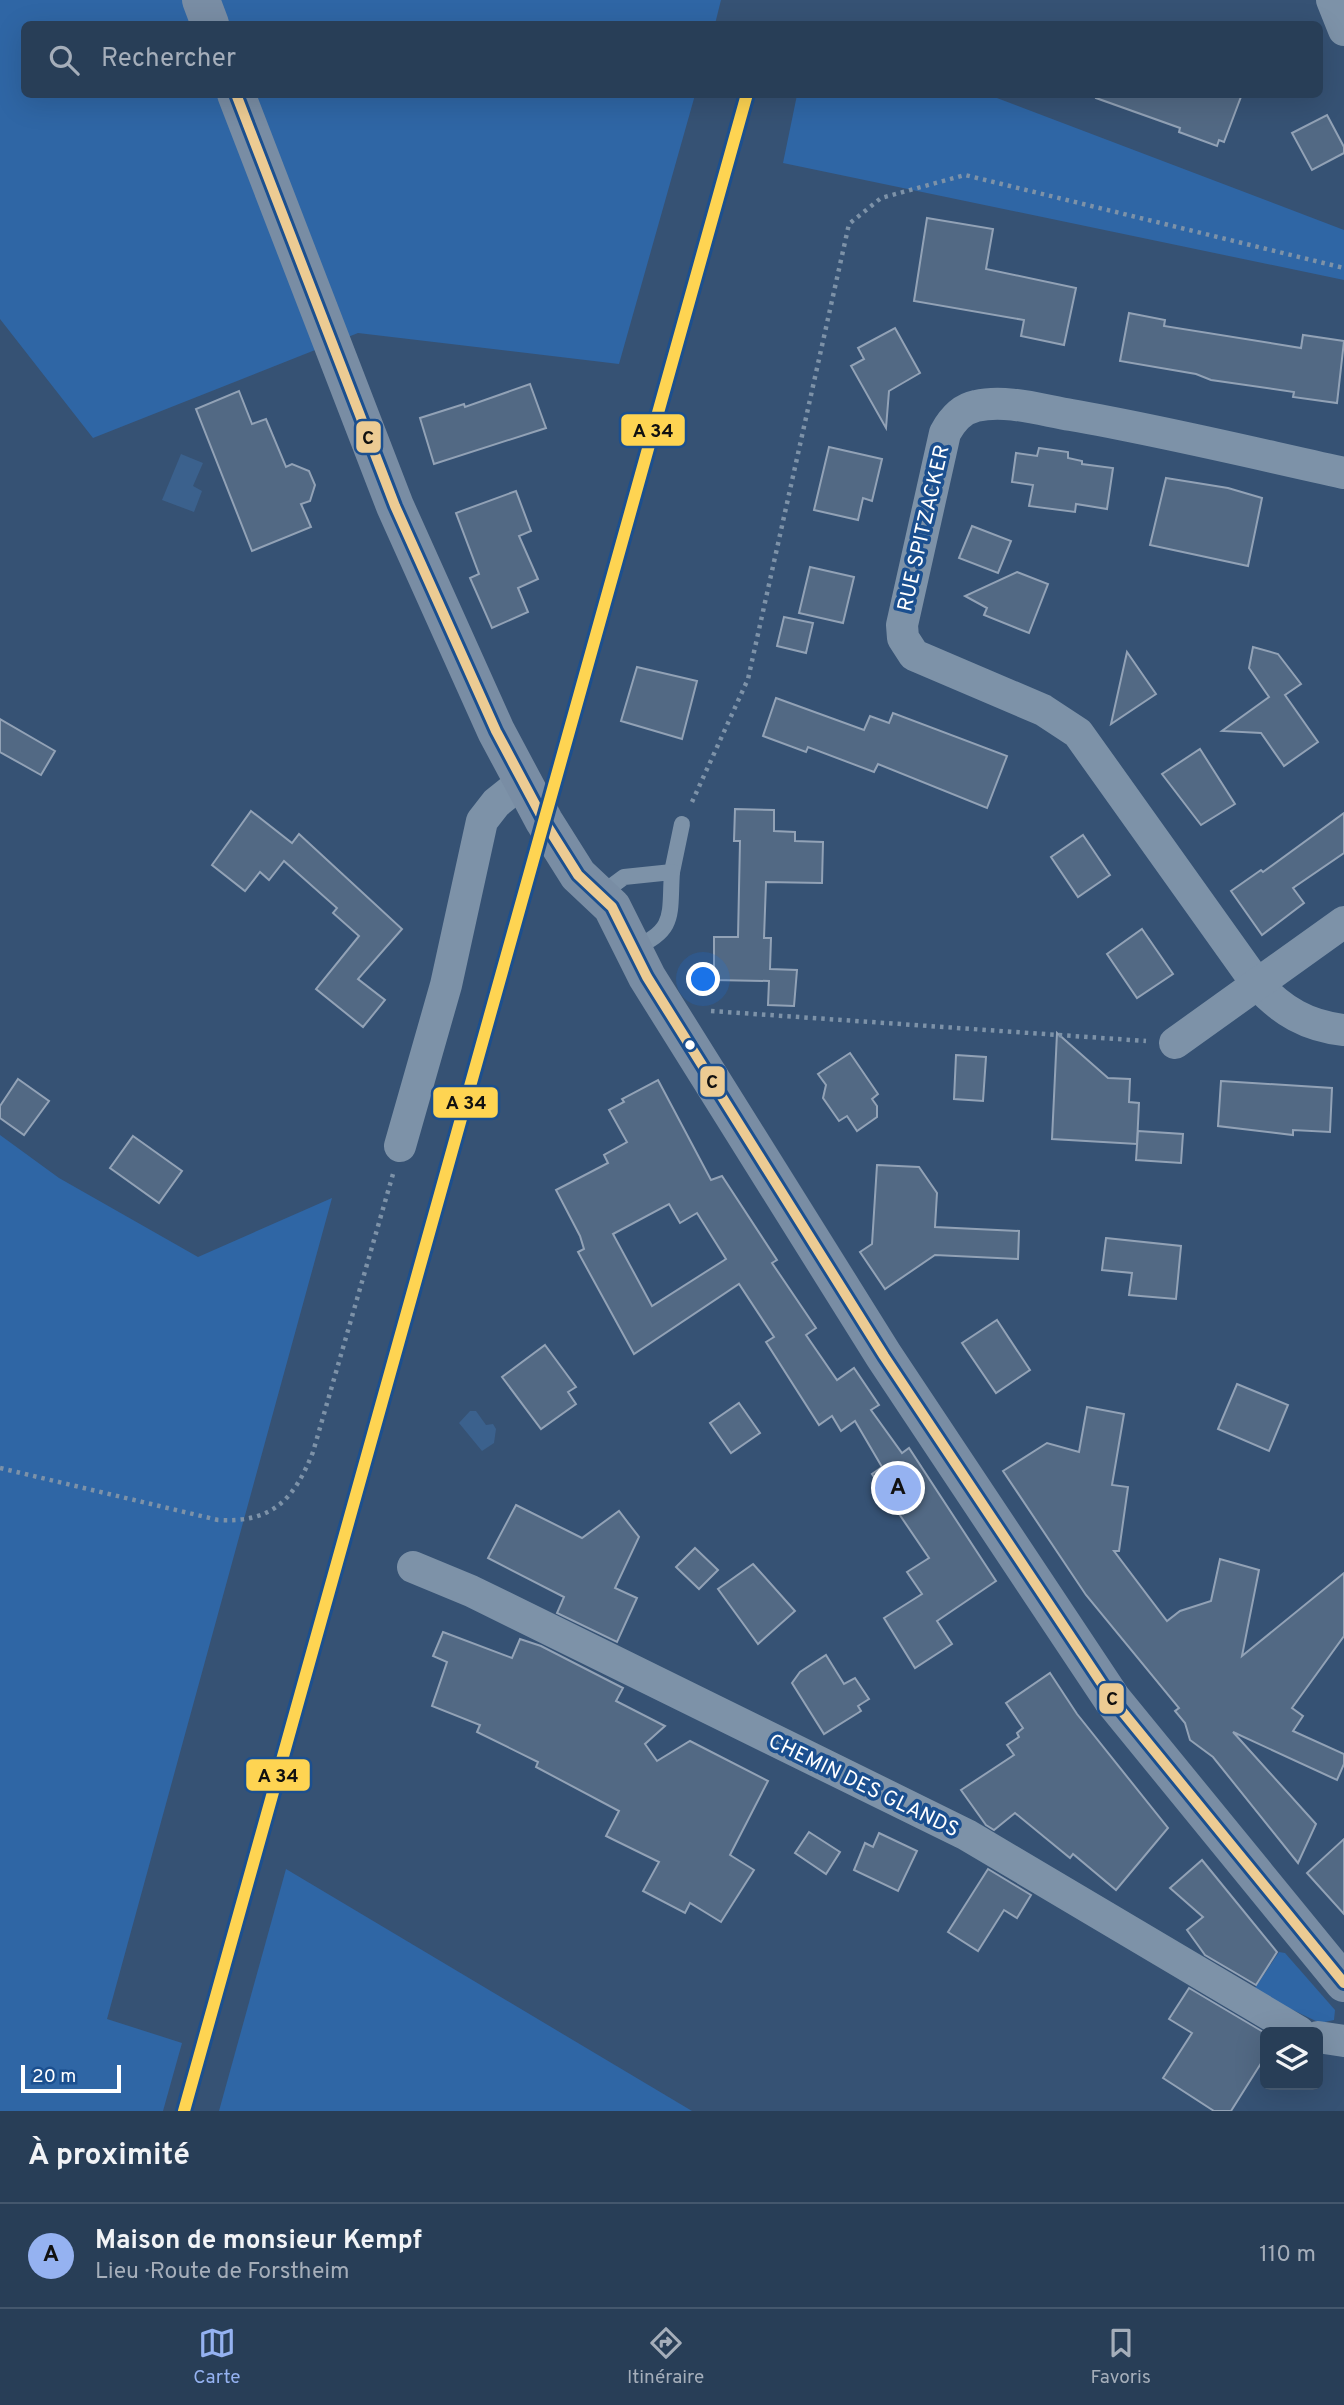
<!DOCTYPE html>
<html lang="fr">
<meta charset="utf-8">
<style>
:root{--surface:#283e57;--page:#344961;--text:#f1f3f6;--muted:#a5aeba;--line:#44576d;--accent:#95b2f1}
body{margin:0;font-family:Overpass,sans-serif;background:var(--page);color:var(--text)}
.controls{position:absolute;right:21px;bottom:21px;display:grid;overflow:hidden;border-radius:10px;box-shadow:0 7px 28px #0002}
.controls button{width:63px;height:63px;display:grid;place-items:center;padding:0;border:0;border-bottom:2px solid var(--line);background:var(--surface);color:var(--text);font:35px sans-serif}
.scale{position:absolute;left:21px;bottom:18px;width:100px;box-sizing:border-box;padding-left:7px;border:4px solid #fff;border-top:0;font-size:19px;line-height:24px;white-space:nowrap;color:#fff;-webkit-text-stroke:5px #1b4f8f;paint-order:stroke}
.you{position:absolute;left:704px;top:980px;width:24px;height:24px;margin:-18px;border:5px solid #fff;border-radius:50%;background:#1a73e8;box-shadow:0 0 0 10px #1a73e833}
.badge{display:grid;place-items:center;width:46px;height:46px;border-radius:50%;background:var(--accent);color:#111;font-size:23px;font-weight:700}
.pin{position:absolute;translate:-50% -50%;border:4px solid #fff;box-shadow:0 2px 7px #0006}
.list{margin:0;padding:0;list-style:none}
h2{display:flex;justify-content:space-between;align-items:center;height:91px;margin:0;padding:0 28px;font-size:30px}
h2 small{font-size:23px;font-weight:400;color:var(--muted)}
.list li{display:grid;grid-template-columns:46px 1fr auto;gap:21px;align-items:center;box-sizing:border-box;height:105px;padding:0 28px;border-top:2px solid var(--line)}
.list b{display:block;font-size:26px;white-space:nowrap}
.list p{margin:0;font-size:23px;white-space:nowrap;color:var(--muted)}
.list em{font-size:23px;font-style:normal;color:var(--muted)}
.icon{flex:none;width:38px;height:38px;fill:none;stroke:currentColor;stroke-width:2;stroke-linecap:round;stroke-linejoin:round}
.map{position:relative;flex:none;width:1344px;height:2111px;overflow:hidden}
.search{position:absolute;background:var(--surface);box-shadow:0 7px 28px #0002;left:21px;right:21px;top:21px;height:77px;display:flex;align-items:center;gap:18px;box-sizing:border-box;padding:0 24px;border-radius:10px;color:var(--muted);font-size:26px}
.sheet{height:196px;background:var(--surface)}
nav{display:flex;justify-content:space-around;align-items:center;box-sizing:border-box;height:98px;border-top:2px solid var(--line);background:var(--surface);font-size:19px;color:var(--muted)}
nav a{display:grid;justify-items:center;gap:4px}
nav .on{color:var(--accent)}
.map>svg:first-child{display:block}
.green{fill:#2f66a5}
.water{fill:#3b618d}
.building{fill:#526984;stroke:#92a2b6;stroke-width:2;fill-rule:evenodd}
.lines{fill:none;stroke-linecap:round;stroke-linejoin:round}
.path{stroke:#7d92a8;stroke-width:4.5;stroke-dasharray:3.5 5;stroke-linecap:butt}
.lane{stroke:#7d92a8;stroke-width:16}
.street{stroke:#7d92a8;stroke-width:32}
.secondary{stroke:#798da4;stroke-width:38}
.bus-1-casing{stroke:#1b4f8f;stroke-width:16}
.bus-1{stroke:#eccb93;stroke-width:10}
.rail-1-casing{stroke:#1b4f8f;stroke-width:18}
.rail-1{stroke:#fed452;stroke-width:12}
.bus-dot{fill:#fff;stroke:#1b4f8f;stroke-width:2.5}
.labels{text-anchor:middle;stroke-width:7;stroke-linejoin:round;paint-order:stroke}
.street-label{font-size:21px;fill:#fff;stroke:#1b4f8f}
.line-badge{stroke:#1b4f8f;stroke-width:2.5}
.pale-badge-label{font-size:19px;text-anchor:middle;font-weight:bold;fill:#111}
</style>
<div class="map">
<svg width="1344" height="2111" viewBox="0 0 1344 2111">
<rect width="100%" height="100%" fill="#365274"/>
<g class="green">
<polygon points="0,0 721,0 715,24 24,24 24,94 695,95 619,364 358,333 93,438 0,319"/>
<polygon points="797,95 989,95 1344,230 1344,280 783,163"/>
<polygon points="0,1135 59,1178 198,1257 332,1198 107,2019 182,2043 163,2111 0,2111"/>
<polygon points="286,1869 692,2111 219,2111"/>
<polygon points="1279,1952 1285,1953 1335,2010 1334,2020 1320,2023 1253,1991"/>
</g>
<g class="water">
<polygon points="181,454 203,463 193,486 202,491 194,512 162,500"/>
<polygon points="470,1411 476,1411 486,1425 493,1424 496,1429 494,1443 482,1451 459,1423"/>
</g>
<g class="building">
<polygon points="1097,94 1242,94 1224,142 1219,140 1217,146 1179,132 1180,128 1096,98"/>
<polygon points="1327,115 1344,147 1344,153 1312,170 1292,133"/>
<polygon points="927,218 993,229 986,269 1076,288 1064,345 1021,336 1024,320 914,301"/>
<polygon points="1129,313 1165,320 1164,326 1301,348 1303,335 1344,341 1337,403 1293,397 1294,392 1211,380 1196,374 1120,361"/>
<polygon points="895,328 920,373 889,391 886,428 851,366 864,359 858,348"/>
<polygon points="530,384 546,428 434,464 420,418 464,404 465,407"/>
<polygon points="239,391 252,424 266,419 286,467 292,464 309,471 315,485 310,501 301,504 311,527 252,551 196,409"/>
<polygon points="829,447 882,459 872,501 863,498 858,520 814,510"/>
<polygon points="1039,448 1068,452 1068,458 1082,461 1082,464 1113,468 1107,509 1076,504 1075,512 1029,506 1033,485 1012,482 1016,453 1037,456"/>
<polygon points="1166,478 1228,488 1262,498 1248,566 1150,545"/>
<polygon points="516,491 531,531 519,536 538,579 518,588 528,612 492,628 470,578 479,574 456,513"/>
<polygon points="972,526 1011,541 998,573 959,558"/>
<polygon points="810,567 854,577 843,623 799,613"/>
<polygon points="1017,572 1048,584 1029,633 984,615 987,608 965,596"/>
<polygon points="784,617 813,623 806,653 777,646"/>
<polygon points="1253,647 1278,654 1301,684 1285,695 1318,742 1284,766 1261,733 1222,731 1269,697 1249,668"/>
<polygon points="1127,652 1156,694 1111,724"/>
<polygon points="637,667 697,681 682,739 621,721"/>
<polygon points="776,698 864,730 870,716 889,723 893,713 1007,756 987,808 878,764 874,772 808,747 806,752 763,736"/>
<polygon points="0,719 55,751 41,775 0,752"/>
<polygon points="1200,749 1235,804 1201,825 1162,774"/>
<polygon points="735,809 774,810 774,831 795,832 795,841 823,842 822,883 766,882 764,938 771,938 770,969 797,970 794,1006 768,1005 769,981 714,980 714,937 738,937 740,841 734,841"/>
<polygon points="251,811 292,843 299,834 402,929 358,979 385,1000 363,1027 316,989 359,936 333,913 337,908 284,861 269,880 260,872 245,891 212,865"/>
<polygon points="1344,813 1344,853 1293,888 1304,903 1262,935 1231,891 1261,870 1263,872"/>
<polygon points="1083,835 1110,875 1078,897 1051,857"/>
<polygon points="1142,929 1173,974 1137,998 1107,954"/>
<polygon points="1057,1033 1108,1078 1130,1079 1129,1102 1139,1103 1137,1144 1052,1139"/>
<polygon points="850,1053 878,1094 872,1099 877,1106 877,1117 857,1131 847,1116 839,1121 823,1098 826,1085 818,1074"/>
<polygon points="956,1055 986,1057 983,1101 954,1099"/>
<polygon points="18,1079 49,1101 24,1135 0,1118 0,1106"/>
<path d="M658 1080 711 1180 722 1176 777 1260 772 1263 816 1328 806 1335 837 1380 854 1368 879 1405 871 1410 902 1453 909 1448 996 1581 937 1621 952 1644 915 1668 884 1618 922 1594 907 1572 929 1558 872 1474 882 1467 855 1421 841 1431 832 1416 819 1425 766 1342 774 1337 739 1284 634 1354 578 1252 584 1249 580 1236 556 1190 608 1163 604 1155 627 1142 609 1110 624 1102 622 1099ZM669 1204 680 1223 697 1213 726 1259 652 1306 613 1234Z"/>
<polygon points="1221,1081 1332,1088 1330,1132 1293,1130 1293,1135 1218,1126"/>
<polygon points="1138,1131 1183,1134 1181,1163 1136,1160"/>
<polygon points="133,1136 182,1171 159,1203 110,1168"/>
<polygon points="877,1165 919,1167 937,1193 935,1227 1019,1231 1018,1259 935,1255 885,1289 860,1252 872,1244"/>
<polygon points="1106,1238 1181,1246 1176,1299 1129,1295 1132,1273 1102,1270"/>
<polygon points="997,1320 1030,1370 996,1393 962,1343"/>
<polygon points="545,1345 576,1387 568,1392 576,1404 541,1429 502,1377"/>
<polygon points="1237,1384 1288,1405 1269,1451 1218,1429"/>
<polygon points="739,1403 760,1433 731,1453 710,1423"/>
<polygon points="1087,1407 1124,1414 1112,1485 1128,1487 1119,1551 1114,1551 1167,1621 1180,1611 1211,1601 1220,1559 1259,1570 1242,1656 1344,1573 1344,1636 1292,1708 1303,1716 1293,1731 1344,1754 1344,1764 1337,1780 1233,1732 1316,1824 1298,1863 1213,1757 1190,1740 1185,1723 1175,1711 1179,1708 1086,1595 1003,1471 1047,1443 1079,1452"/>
<polygon points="516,1505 582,1538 619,1511 639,1537 615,1588 637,1598 617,1642 557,1613 564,1597 488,1558"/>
<polygon points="695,1548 718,1570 699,1589 676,1567"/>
<polygon points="753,1564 795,1611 758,1644 718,1589"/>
<polygon points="443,1632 512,1658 520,1639 541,1646 623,1688 616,1701 665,1726 645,1744 657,1761 690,1741 768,1781 730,1855 754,1870 721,1922 690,1903 685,1913 643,1891 659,1862 606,1836 619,1811 536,1767 538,1762 477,1732 480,1725 432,1706 447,1662 433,1656"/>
<polygon points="826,1655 844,1684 855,1678 869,1699 858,1706 861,1711 824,1734 792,1683 800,1672"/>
<polygon points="1050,1673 1077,1714 1168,1828 1116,1890 1073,1854 1070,1858 1015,1813 994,1830 986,1825 961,1790 1014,1755 1007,1745 1019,1737 1017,1733 1023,1728 1006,1703"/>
<polygon points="809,1832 840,1852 826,1874 795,1853"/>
<polygon points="879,1833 917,1851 898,1891 854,1870 865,1843 873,1847"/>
<polygon points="1344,1839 1344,1914 1307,1873"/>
<polygon points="1202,1860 1277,1952 1256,1985 1205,1955 1187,1930 1203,1917 1170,1888"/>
<polygon points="988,1869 1031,1895 1017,1918 1004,1910 978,1951 948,1932"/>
<polygon points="1189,1988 1265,2033 1265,2057 1231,2111 1214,2111 1163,2078 1192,2033 1169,2019"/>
</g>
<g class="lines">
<g class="path">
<polyline points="692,802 748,679 849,224 881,198 965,175 1344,268"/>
<polyline points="711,1011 1146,1041"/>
<path d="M0 1468 218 1520C272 1523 294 1500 313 1452L393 1174"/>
</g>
<g class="lane">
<polyline points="672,872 682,824"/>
<path d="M601 894 624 877 672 872C669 914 677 930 634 948"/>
</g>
<g class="street">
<polyline points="1332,0 1344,30"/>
<path d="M1344 473C1253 453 1163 431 1071 415 1041 410 1006 399 976 406 961 409 952 420 945 433L902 625 903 638 914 655 1043 710 1078 733 1257 984C1282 1011 1307 1026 1344 1030"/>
<polyline points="1175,1043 1344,922"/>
<polyline points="400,1146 446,985 482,821 496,803 522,782"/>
<polyline points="413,1567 471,1591 967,1835 1299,2032"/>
<polyline points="1318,2037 1344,2041"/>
</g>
<g class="secondary">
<polyline points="201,0 210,24"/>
<polyline points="236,94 395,506 496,731 544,821 578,875 612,907 647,977 884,1356 1112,1699 1344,1983"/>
</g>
<g class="bus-1-casing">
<polyline id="bus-1" points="236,94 395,506 496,731 544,821 578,875 612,907 647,977 884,1356 1112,1699 1344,1983"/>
</g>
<use href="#bus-1" class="bus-1"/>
<g class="rail-1-casing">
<polyline id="rail-1" points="184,2111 747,94"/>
</g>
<use href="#rail-1" class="rail-1"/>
</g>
<circle class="bus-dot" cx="690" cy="1045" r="6"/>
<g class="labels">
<g class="street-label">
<text transform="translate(923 528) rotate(-77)" y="7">RUE SPITZACKER</text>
<text transform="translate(864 1785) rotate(26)" y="7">CHEMIN DES GLANDS</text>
</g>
</g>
<g class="line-badge">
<rect x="620" y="413" width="66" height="34" rx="7" fill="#fed452"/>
<rect x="355" y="420" width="27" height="34" rx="7" fill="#eccb93"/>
<rect x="699" y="1065" width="27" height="33" rx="7" fill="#eccb93"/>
<rect x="432" y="1086" width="67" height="33" rx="7" fill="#fed452"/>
<rect x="1098" y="1682" width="27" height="33" rx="7" fill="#eccb93"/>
<rect x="245" y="1758" width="66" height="34" rx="7" fill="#fed452"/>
</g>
<g class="pale-badge-label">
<text x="653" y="437">A 34</text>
<text x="368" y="444">C</text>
<text x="712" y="1088">C</text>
<text x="466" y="1109">A 34</text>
<text x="1112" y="1705">C</text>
<text x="278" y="1782">A 34</text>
</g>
</svg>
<div class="controls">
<button><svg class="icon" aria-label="layers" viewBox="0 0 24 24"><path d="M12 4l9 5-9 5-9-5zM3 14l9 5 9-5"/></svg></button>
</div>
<div class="scale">20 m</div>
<div class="you"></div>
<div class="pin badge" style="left:898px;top:1488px">A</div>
<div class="search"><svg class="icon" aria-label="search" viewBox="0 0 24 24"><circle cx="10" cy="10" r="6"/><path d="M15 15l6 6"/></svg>Rechercher</div>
</div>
<section class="sheet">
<h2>À proximité<small></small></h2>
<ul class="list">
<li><span class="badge">A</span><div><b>Maison de monsieur Kempf</b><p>Lieu · Route de Forstheim</p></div><em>110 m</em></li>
</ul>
</section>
<nav>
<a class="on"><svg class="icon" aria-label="map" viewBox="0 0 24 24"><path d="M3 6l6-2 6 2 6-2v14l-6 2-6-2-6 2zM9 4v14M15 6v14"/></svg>Carte</a>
<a><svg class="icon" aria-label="directions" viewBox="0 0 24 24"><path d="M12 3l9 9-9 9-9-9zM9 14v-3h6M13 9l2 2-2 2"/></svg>Itinéraire</a>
<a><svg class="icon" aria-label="saved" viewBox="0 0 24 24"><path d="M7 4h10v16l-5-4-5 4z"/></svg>Favoris</a>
</nav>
